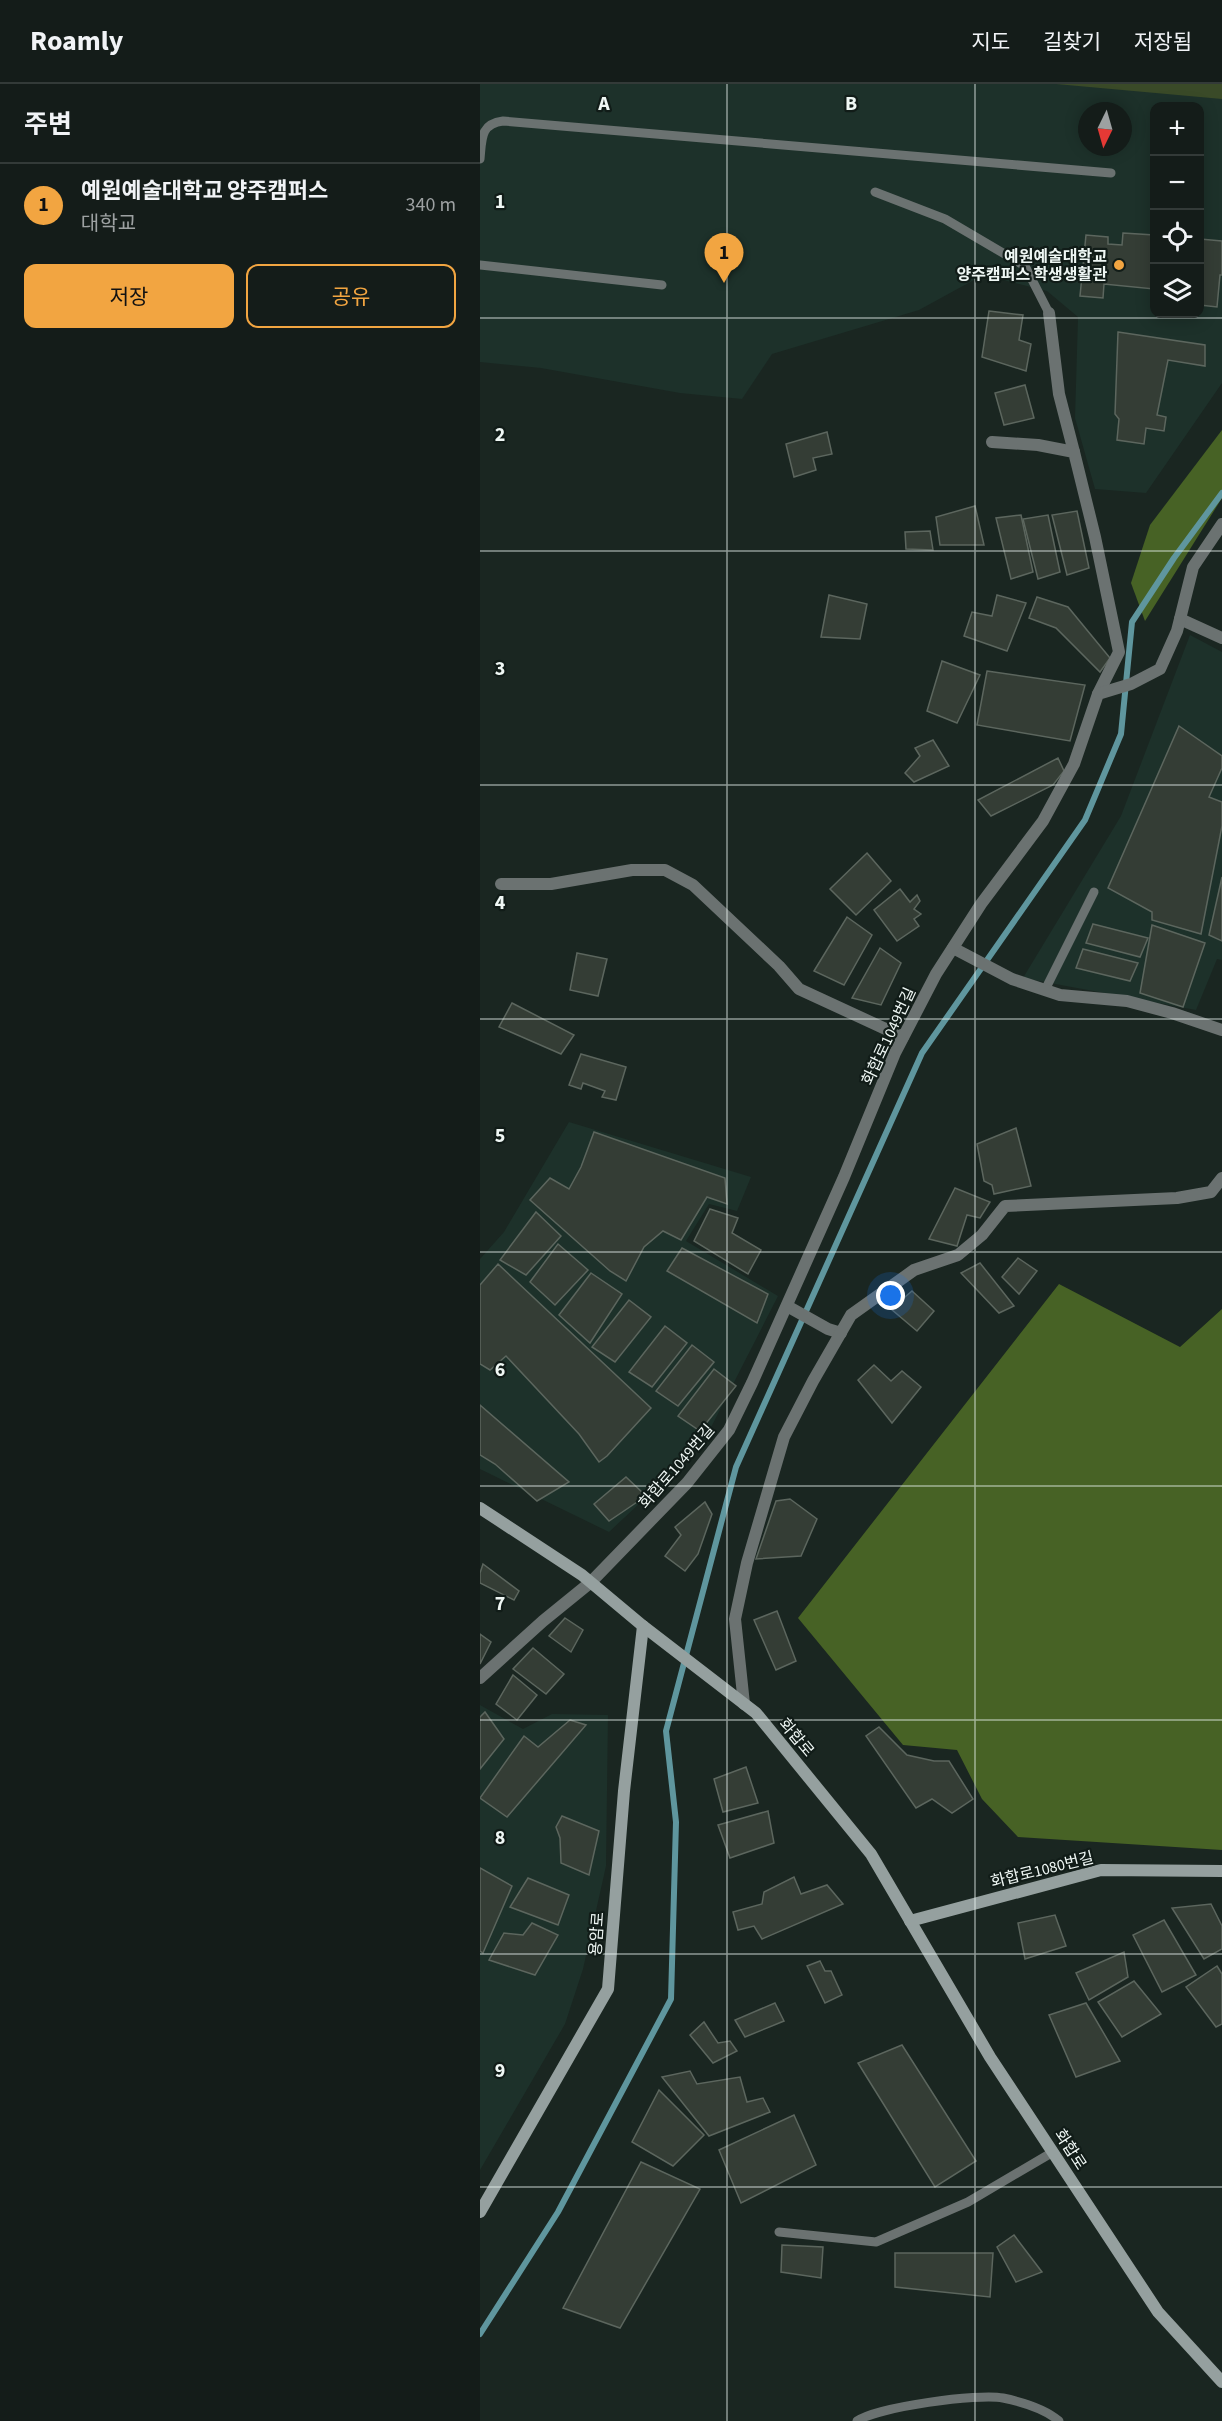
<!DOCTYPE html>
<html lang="ko">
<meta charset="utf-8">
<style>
:root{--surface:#141c19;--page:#212926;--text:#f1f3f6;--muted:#9da1a2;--line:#333a38;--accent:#f2a541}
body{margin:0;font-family:"Source Sans 3","Noto Sans KR",sans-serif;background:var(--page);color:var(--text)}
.controls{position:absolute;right:18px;top:18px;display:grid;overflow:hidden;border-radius:12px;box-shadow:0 3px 15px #0003}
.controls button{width:54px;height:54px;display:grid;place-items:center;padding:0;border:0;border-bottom:2px solid var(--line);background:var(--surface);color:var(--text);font:30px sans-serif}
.compass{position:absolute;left:598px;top:18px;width:54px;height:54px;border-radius:50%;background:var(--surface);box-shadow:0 3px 15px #0003;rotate:185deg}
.you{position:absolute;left:411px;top:1212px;width:21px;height:21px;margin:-15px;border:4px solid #fff;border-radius:50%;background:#1a73e8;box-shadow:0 0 0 9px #1a73e833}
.badge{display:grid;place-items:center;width:39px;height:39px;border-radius:50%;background:var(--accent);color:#111;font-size:20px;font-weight:700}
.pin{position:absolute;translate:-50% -50px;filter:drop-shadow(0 2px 3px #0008)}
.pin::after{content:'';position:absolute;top:32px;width:21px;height:18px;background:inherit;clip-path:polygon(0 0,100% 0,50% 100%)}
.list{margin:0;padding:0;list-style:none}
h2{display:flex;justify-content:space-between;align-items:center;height:78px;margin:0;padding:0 24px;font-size:26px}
h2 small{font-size:20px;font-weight:400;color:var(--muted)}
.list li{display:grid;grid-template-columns:39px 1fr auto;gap:18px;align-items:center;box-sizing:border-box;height:84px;padding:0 24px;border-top:2px solid var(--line)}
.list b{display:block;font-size:22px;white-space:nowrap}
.list p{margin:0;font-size:20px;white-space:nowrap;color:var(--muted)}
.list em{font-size:20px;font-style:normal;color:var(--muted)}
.actions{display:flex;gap:12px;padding:18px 24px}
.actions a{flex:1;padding:14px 0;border:2px solid var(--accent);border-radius:12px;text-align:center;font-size:21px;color:var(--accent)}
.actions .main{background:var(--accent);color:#111}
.icon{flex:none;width:33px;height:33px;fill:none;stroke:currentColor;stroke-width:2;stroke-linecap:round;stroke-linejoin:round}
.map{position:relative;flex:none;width:742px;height:2337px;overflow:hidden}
header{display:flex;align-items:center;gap:36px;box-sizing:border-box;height:84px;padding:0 30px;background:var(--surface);border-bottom:2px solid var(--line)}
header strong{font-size:28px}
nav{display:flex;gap:33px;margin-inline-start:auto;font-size:21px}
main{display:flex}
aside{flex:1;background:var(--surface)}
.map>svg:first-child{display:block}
.built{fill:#1d312a;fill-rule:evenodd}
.green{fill:#3a4a28}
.forest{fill:#476225}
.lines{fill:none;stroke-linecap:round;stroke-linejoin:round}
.stream{stroke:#5f969e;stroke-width:6}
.building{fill:#343d35;stroke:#5c665e;stroke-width:1.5}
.lane{stroke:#6b7271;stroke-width:9}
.street{stroke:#6b7271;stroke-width:12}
.secondary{stroke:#95a09f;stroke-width:12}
.grid{fill:none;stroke:#eff7f4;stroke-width:1.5;stroke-opacity:0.55}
.poi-dot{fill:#f2a541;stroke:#111c18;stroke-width:2}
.labels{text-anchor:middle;stroke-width:4.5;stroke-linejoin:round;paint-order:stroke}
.poi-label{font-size:16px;font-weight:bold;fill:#eff7f4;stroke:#111c18;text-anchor:end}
.street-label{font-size:16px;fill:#eff7f4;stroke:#111c18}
.grid-label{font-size:20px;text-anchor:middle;font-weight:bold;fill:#eff7f4;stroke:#111c18;stroke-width:4.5;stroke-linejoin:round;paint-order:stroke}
</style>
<header>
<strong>Roamly</strong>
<nav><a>지도</a><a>길찾기</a><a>저장됨</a></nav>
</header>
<main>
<aside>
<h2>주변<small></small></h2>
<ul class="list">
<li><span class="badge">1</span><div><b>예원예술대학교 양주캠퍼스</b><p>대학교</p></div><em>340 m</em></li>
</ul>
<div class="actions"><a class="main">저장</a><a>공유</a></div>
</aside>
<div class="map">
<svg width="742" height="2337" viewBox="0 0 742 2337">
<rect width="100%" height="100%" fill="#1a2621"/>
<g class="built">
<path d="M0 0H742V299L666 409 615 405 595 334 598 233 567 207 503 191 439 226 292 270 262 315 200 309 61 284 0 278ZM674 22H720V230H674ZM607 27H643V63H607Z"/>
<polygon points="710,551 742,568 742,876 737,875 716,926 543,894 641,732"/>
<polygon points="89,1038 271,1093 257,1127 229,1120 206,1157 298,1212 222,1361 129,1448 0,1385 0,1175 24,1148"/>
<polygon points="0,1621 43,1645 72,1630 128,1631 126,1782 103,1885 85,1940 0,2086"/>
</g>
<polygon class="green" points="576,0 742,0 742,15"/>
<g class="forest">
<polygon points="742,346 742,414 665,537 651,499 670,441"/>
<polygon points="579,1200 700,1263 742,1225 742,1766 538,1753 502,1715 477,1666 423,1661 318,1534"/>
</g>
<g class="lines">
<polyline class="stream" points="0,2250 78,2128 191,1915 196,1738 186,1647 256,1383 442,969 605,736 641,650 652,538 694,474 742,409"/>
</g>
<g class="building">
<polygon points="643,149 674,151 674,205 624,200 623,214 600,212 606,151 628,153 628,160 642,161"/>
<polygon points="720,155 742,157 742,191 740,191 737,223 720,221"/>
<polygon points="509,227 543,231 539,256 551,260 546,287 502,273"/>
<polygon points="638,248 725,261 725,282 688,276 677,331 686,333 684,347 666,344 664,360 637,356 639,335 635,330"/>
<polygon points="545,301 554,334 524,341 515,309"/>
<polygon points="347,348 352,370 333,374 336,386 314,393 306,360"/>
<polygon points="495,422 504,461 460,461 456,433"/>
<polygon points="597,427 609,484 587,491 572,431"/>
<polygon points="541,431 553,488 531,495 516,434"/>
<polygon points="568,431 580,488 558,495 543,435"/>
<polygon points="450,447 453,466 426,465 425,448"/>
<polygon points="349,511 387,520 380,555 341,553"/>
<polygon points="517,511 546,519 527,567 484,552 492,528 512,532"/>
<polygon points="557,513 588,523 630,574 620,588 576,544 549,534"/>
<polygon points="462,577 500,591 477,639 447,627"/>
<polygon points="507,587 605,601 590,657 497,641"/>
<polygon points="699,642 742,672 742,684 729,713 742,718 742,742 721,850 672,836 672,828 628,804"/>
<polygon points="453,656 469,682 434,698 425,689 440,672 435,664"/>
<polygon points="578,674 584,687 573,701 511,732 498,716"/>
<polygon points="387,769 411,797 376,831 350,805"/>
<polygon points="742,793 742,857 729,851"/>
<polygon points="420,805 430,818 437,811 440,817 434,825 441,830 434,835 439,842 417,857 394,826"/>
<polygon points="367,833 392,851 364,901 334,887"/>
<polygon points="613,840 668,854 660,873 606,859"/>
<polygon points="672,841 725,859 703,923 660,909"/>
<polygon points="400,864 421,879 401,921 372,914"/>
<polygon points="603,865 658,879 650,897 596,884"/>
<polygon points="97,869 127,875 118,912 90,906"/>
<polygon points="32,919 94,951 81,970 19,943"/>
<polygon points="101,970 146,983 136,1016 122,1013 125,1007 103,999 101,1005 89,1001"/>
<polygon points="536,1044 551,1102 514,1110 512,1101 504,1097 497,1060"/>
<polygon points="114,1048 245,1094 247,1120 227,1113 201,1156 183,1147 164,1163 146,1197 130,1187 50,1116 70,1094 89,1105 101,1083"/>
<polygon points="475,1104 510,1118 500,1134 487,1131 477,1162 449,1155"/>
<polygon points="230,1125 258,1134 252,1149 281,1166 268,1190 214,1157"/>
<polygon points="56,1128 81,1152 46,1191 20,1176"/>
<polygon points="78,1160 108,1186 75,1221 50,1198"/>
<polygon points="202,1164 288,1210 277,1239 187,1187"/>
<polygon points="538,1174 557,1187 539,1210 522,1193"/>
<polygon points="500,1179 534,1222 519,1229 481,1189"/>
<polygon points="18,1180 171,1324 127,1372 119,1378 99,1350 26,1272 10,1286 0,1280 0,1201"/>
<polygon points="111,1189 142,1210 110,1259 79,1231"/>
<polygon points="432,1207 454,1227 437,1247 411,1225"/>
<polygon points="149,1216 171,1233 135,1278 112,1263"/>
<polygon points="185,1242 207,1259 172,1303 149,1288"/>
<polygon points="212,1261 234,1278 198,1322 176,1307"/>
<polygon points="394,1281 411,1297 422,1287 441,1303 412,1339 378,1296"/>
<polygon points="234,1285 256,1302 220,1347 198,1332"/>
<polygon points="0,1321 89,1398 57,1417 15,1380 0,1371"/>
<polygon points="146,1393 166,1412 129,1437 114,1420"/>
<polygon points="310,1415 337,1435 321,1472 276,1475 296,1417"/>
<polygon points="225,1418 232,1430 218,1470 205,1487 185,1472 201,1451 195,1443"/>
<polygon points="3,1480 39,1507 34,1516 0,1499 0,1489"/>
<polygon points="297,1527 316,1577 296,1586 274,1536"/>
<polygon points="85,1534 103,1546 91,1568 69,1552"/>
<polygon points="0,1550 11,1558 0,1580"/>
<polygon points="53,1564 84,1590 66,1610 33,1585"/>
<polygon points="33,1591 57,1611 37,1636 16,1620"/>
<polygon points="5,1628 24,1655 0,1685 0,1633"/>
<polygon points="90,1636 106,1641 27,1733 0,1714 44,1652 58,1663"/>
<polygon points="399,1643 427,1671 454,1677 469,1677 493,1715 472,1729 452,1715 436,1724 386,1652"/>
<polygon points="266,1683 278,1719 243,1728 234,1695"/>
<polygon points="288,1727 294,1759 250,1774 238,1741"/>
<polygon points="82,1732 119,1747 109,1791 81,1779 80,1754 76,1743"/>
<polygon points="0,1784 32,1802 3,1869 0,1867"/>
<polygon points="314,1793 321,1810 347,1801 363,1820 282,1855 274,1842 258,1846 253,1828 282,1820 284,1808"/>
<polygon points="48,1794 89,1811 78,1841 30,1823"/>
<polygon points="731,1820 742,1842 742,1865 724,1875 692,1824"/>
<polygon points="575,1831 586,1862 545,1875 538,1839"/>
<polygon points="684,1836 716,1891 682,1908 653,1851"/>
<polygon points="52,1839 78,1851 55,1891 9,1876 24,1849 43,1851"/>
<polygon points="644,1868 648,1893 609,1916 596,1889"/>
<polygon points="340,1877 345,1887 351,1887 362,1911 345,1919 327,1882"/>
<polygon points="737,1882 742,1890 742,1940 736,1943 706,1903"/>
<polygon points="654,1897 681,1930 642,1953 618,1918"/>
<polygon points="295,1919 304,1937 265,1953 255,1936"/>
<polygon points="606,1919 640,1977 596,1993 569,1931"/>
<polygon points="224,1938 238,1959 250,1957 257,1967 233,1979 210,1951"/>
<polygon points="422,1961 496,2077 455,2103 378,1979"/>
<polygon points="210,1987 217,2000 260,1993 267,2018 283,2014 290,2028 229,2052 182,1993"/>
<polygon points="179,2006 224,2051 193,2082 152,2058"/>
<polygon points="314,2031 336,2081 261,2119 239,2066"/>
<polygon points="161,2078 220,2105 140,2244 83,2224"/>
<polygon points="534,2151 562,2188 536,2198 517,2163"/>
<polygon points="302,2161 343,2163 341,2194 301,2188"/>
<polygon points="415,2169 513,2169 510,2213 415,2203"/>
</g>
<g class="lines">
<g class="lane">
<path d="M0 75C2 55 0 40 23 37L631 89"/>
<polyline points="395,108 465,135 545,182 569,229"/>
<polyline points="0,181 182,201"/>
<polyline points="565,906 614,808"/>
<polyline points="299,2148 396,2158 488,2118 573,2068"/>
<path d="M377 2337C397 2323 499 2309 523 2314 542 2318 564 2324 579 2337"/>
</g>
<g class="street">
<polyline points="569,229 579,310 594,368"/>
<polyline points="512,358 558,361 594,368 615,453 639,568 618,610"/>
<polyline points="700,535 742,554"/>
<polyline points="21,800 71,800 152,786 185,786 213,801 299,882 319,905 423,953"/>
<polyline points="473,864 532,895 580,911 647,917 692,929 742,946"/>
<polyline points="307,1222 348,1245 361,1249"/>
<polyline points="0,1594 63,1537 111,1498 207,1399 249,1346 272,1299 364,1093 415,969 456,890 501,820 563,737 594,680 618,610 651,600 680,585 697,547 713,483 742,440"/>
<polyline points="264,1620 255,1535 267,1479 304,1353 333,1297 371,1231 434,1186 478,1171 502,1151 525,1122 697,1114 731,1108 742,1094"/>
</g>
<g class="secondary">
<polyline points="0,1424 102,1491 163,1542 276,1629 391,1770 510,1973 678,2228 742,2298"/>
<polyline points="430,1837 621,1786 742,1787"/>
<polyline points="0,2128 128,1905 144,1707 163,1542"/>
</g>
</g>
<path class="grid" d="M247 0V2337M495 0V2337M0 234H742M0 467H742M0 701H742M0 935H742M0 1168H742M0 1402H742M0 1636H742M0 1870H742M0 2103H742"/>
<circle class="poi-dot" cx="639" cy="181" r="6"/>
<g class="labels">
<g class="poi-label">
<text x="627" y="178">예원예술대학교<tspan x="627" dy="18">양주캠퍼스 학생생활관</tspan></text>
</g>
<g class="street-label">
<text transform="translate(408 952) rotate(-65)" y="6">화합로1049번길</text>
<text transform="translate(196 1382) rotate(-49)" y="6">화합로1049번길</text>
<text transform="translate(317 1653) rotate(50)" y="6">화합로</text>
<text transform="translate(562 1785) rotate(-14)" y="6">화합로1080번길</text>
<text transform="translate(116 1850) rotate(-86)" y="6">용암로</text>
<text transform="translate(591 2065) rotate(57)" y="6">화합로</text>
</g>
</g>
<g class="grid-label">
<text x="124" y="26">A</text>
<text x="371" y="26">B</text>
<text x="20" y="124">1</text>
<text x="20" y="357">2</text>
<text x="20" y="591">3</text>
<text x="20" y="825">4</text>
<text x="20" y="1058">5</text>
<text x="20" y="1292">6</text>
<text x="20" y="1526">7</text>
<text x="20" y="1760">8</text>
<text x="20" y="1993">9</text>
</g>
</svg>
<div class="controls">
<button>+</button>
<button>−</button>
<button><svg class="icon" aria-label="locate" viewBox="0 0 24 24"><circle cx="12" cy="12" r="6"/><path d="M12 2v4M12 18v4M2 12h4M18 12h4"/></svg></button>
<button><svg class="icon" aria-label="layers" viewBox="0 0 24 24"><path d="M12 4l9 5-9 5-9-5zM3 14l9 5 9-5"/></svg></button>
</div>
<svg class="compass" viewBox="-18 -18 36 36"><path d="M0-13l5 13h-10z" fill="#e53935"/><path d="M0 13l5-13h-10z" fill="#9da1a2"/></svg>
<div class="you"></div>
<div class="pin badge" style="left:244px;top:199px">1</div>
</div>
</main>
